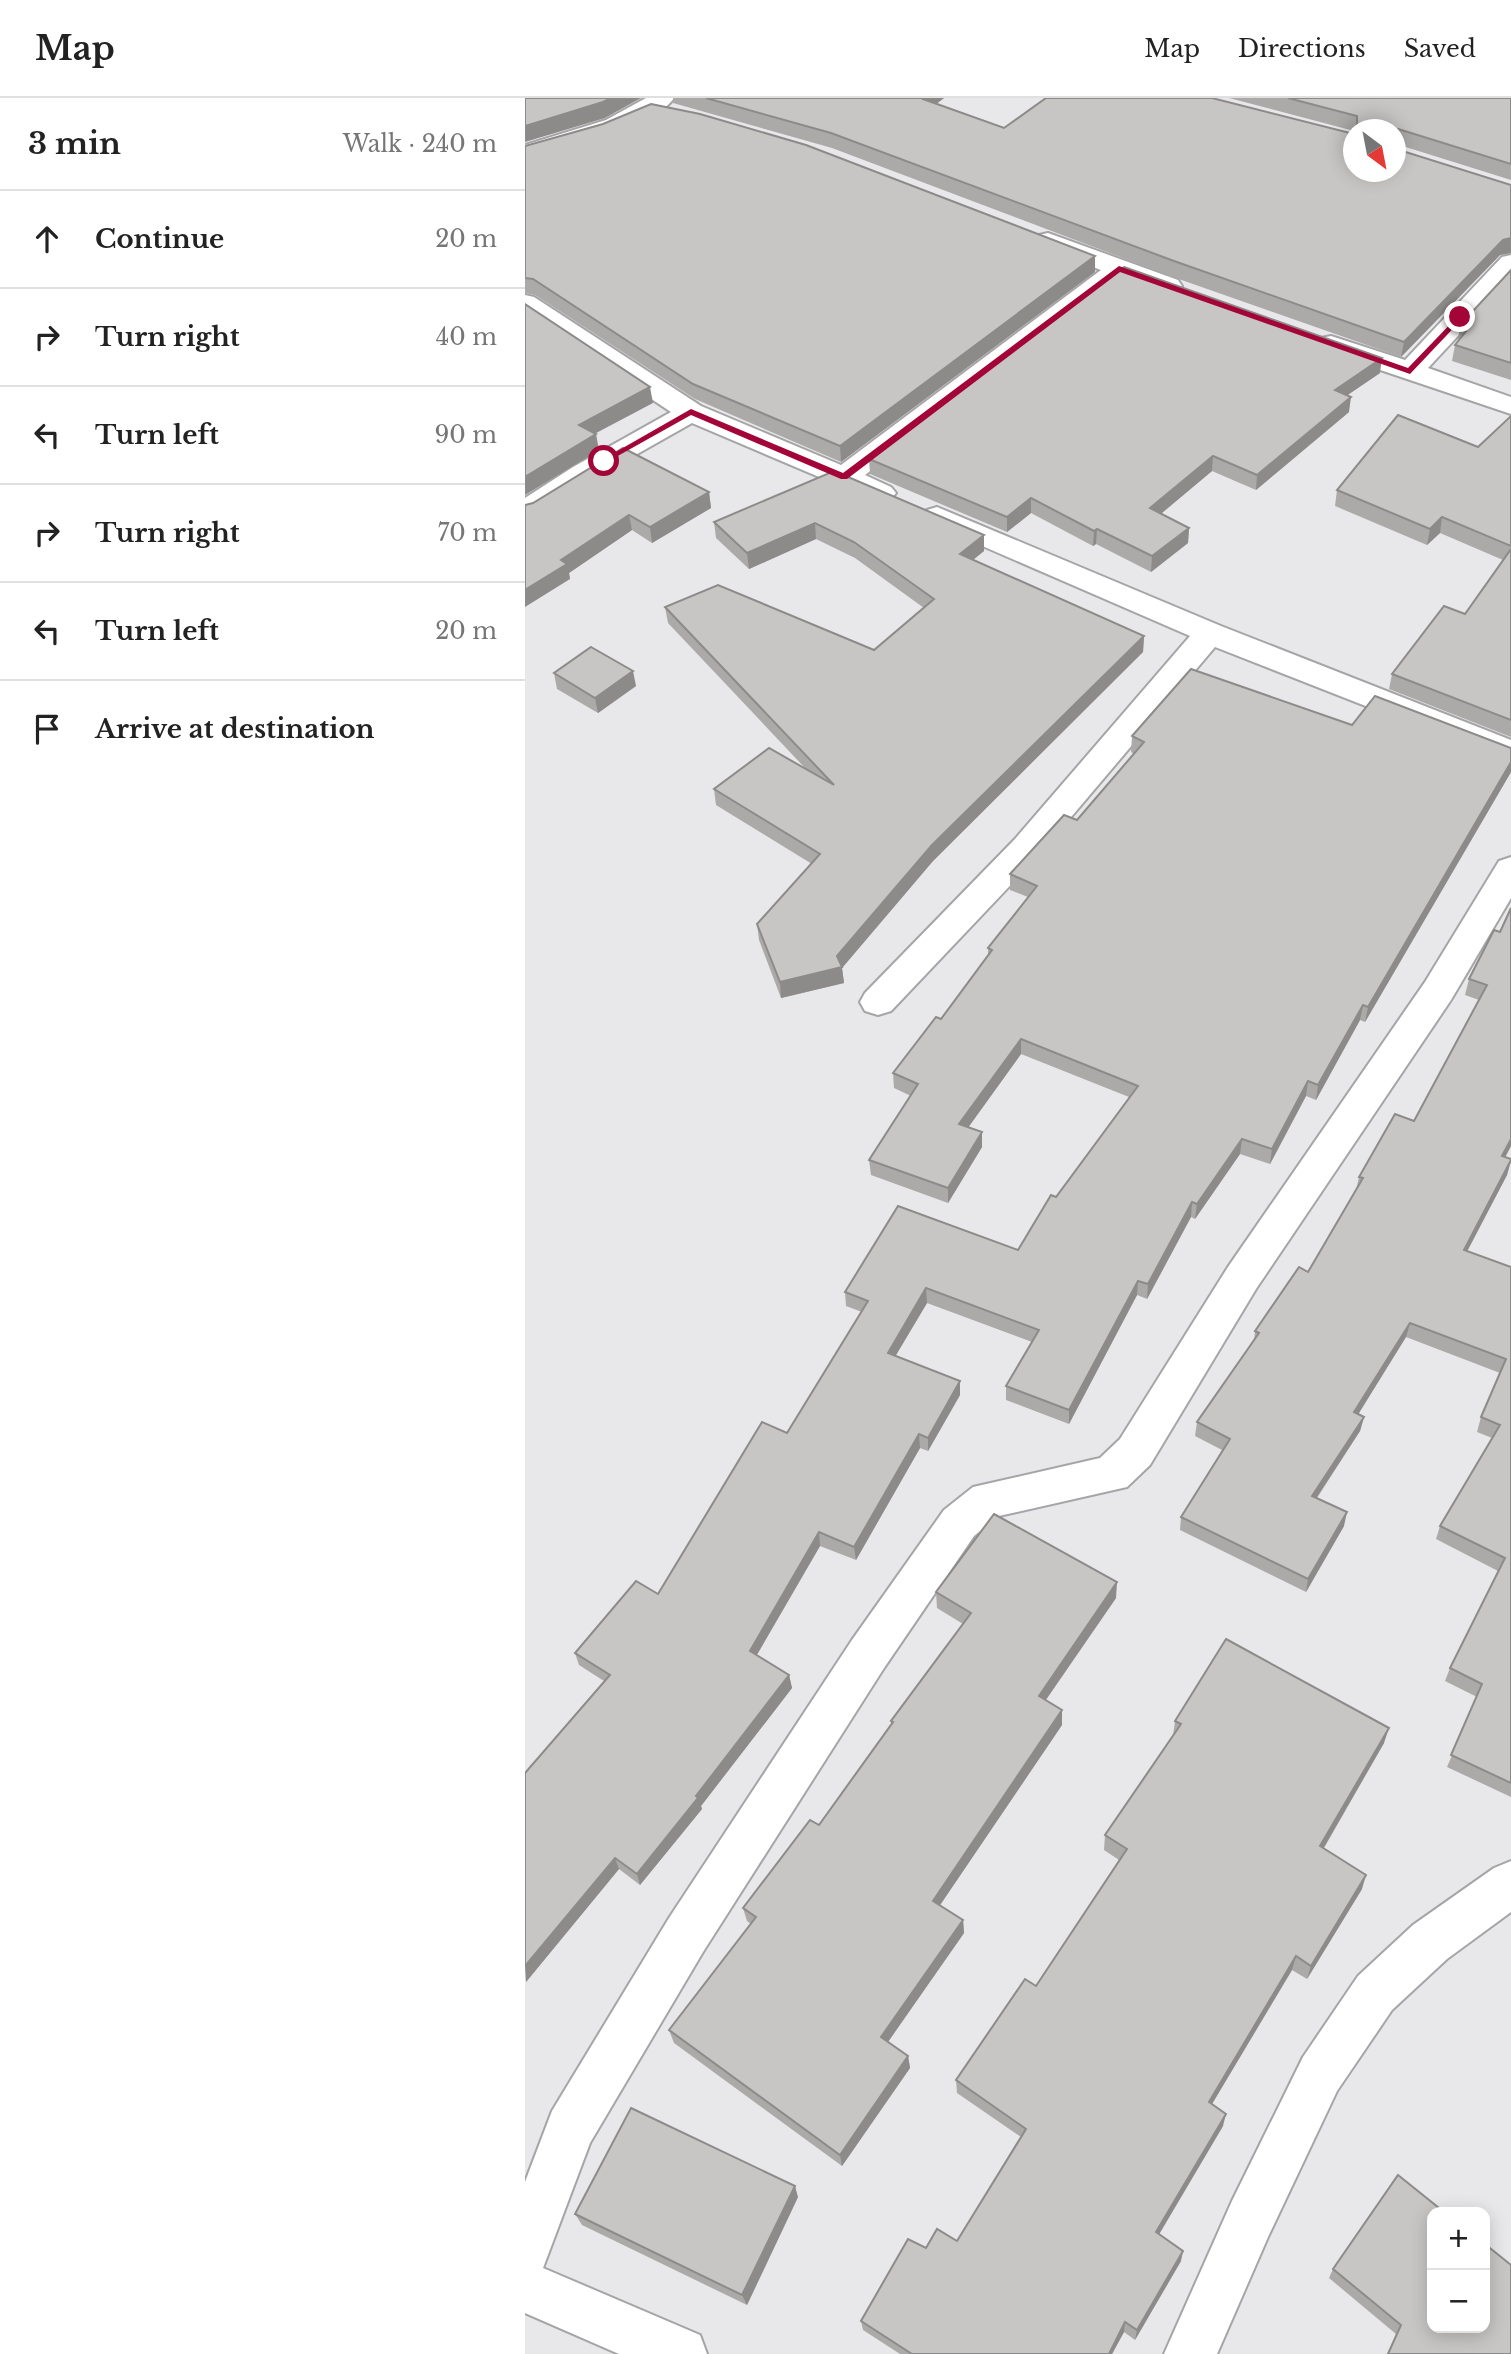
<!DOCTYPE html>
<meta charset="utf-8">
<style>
:root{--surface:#fff;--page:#f2f2f2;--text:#222;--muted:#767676;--line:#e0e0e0}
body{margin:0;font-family:"Libre Baskerville",serif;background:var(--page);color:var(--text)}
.controls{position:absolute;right:21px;bottom:21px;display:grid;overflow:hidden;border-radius:14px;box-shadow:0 4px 18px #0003}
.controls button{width:63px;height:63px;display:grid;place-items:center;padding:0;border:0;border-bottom:2px solid var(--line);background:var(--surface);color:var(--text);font:35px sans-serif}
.compass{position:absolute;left:818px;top:21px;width:63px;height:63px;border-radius:50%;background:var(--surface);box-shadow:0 4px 18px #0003;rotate:148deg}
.stop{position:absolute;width:21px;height:21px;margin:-16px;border:5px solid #a30539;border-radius:50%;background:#fff}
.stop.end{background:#a30539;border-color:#fff;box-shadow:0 2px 7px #0008}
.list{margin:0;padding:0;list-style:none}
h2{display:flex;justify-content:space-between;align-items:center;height:91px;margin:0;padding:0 28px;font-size:30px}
h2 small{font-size:23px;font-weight:400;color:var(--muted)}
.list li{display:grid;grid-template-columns:46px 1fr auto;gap:21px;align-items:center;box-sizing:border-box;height:98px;padding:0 28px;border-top:2px solid var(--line)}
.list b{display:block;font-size:26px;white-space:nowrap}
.list em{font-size:23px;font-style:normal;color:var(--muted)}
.icon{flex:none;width:38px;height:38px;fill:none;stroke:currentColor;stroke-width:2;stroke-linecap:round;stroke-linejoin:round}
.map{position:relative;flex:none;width:986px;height:2256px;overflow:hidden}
header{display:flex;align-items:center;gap:42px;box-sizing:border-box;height:98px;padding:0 35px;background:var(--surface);border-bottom:2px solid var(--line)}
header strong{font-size:33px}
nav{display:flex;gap:38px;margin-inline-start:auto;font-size:24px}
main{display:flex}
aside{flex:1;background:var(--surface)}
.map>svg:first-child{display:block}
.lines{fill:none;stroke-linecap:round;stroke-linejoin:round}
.minor-casing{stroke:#a5a5a7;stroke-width:4}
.minor{fill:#fff;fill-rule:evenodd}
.wall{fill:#acaaa9}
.shaded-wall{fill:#8c8b8a}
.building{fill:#c8c6c5;stroke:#8c8b8a;stroke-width:2}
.route{fill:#a30539}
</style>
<header>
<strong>Map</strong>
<nav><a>Map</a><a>Directions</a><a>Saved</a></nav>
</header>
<main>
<aside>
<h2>3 min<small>Walk · 240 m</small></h2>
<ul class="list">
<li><svg class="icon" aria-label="ahead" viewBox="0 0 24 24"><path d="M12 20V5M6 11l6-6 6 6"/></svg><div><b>Continue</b></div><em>20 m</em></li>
<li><svg class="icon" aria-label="right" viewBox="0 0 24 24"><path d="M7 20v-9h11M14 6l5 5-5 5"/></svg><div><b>Turn right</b></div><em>40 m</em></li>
<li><svg class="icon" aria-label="left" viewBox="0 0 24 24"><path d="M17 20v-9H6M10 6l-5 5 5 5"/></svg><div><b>Turn left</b></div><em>90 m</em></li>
<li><svg class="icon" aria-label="right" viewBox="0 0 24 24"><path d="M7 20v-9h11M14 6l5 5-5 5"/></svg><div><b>Turn right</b></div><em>70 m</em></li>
<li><svg class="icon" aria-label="left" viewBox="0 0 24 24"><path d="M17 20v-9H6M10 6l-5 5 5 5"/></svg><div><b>Turn left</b></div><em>20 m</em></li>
<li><svg class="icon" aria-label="arrive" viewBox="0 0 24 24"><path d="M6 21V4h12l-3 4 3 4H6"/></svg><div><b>Arrive at destination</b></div></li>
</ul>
</aside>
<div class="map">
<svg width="986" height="2256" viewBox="0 0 986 2256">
<rect width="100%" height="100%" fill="#e8e8ea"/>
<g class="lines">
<g class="minor-casing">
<g id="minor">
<path d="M121 0H149C127 32 37 53 0 62V47L81 22Z"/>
<polygon points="523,135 653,182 657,188 653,194 644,196 599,180 340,377 366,389 371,395 366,401 356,404 346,401 167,325 68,381 10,419 0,422 0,400 48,369 146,314 0,217 0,197 9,199 176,308 316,367 576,172 514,149 510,143 514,137"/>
<polygon points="986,157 986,181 903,270 986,299 986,316 796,252 792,246 796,240 806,238 880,262 977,159"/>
<polygon points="412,409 696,528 986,642 986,665 690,549 514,757 366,913 353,917 340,913 335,904 340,895 490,741 665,538 402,424 397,418 402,412"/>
<polygon points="986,759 986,800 926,902 731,1191 625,1367 602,1389 474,1418 449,1438 359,1570 178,1854 65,2045 18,2170 175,2237 182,2256 94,2256 0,2215 0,2084 27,2013 144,1820 327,1542 419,1412 448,1389 575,1360 595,1341 703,1169 900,884 974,763"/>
<polygon points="986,1763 986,1814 922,1861 867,1912 812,1993 743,2139 692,2256 639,2256 707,2103 778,1959 833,1878 888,1827 969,1770"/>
</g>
</g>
<use href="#minor" class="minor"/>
</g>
<g class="wall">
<polygon points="148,0 419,0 411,6 479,30 829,36 871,32 829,32 829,33 704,0 986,0 986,82 871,46 871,51 986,87 986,155 975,157 876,259 648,179 307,50 148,5"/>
<polygon points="0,48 570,158 570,174 316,364 170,301 10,197 0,195"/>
<polygon points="986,172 986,282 927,263 930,247 933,243 935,227"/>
<polygon points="855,275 822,297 824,314 731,392 687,373 635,416 664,430 663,445 626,474 571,446 568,448 506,415 482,434 345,376 344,361"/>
<polygon points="986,318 986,639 864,591 867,576 940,516 978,462 915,435 902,447 810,408 812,392 953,349"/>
<polygon points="309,373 459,437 459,453 448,462 619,538 618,554 408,763 317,870 319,885 256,900 234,842 232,826 287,766 191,707 189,691 280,670 143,525 140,509 349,552 399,510 330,460 291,441 224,471 191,440 189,424"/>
<polygon points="184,394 186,410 127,445 107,432 44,475 45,481 0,407"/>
<polygon points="29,575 111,588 73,615 32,591"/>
<polygon points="827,627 986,664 986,674 840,924 835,922 791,1002 781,998 745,1066 715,1056 670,1121 666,1119 622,1201 612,1197 544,1326 481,1302 481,1288 507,1244 402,1205 370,1258 435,1283 435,1297 403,1353 395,1350 331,1462 295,1448 232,1557 264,1577 267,1590 176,1708 177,1711 115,1787 94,1771 1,1884 0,1675 79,1583 54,1567 50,1555 133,1496 262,1335 337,1214 321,1208 320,1194 493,1152 531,1099 604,999 496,956 443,1029 457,1049 423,1105 346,1077 344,1062 386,998 369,990 368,975 416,921 463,857 463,850 503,799 485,792 485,776 552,722 609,656 606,654 607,638"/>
<polygon points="986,810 986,1048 980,1059 986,1063 982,1077 942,1153 986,1169 986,1699 922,1669 952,1599 920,1583 925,1570 973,1473 911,1441 915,1428 967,1340 952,1334 956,1319 975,1275 881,1239 833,1316 839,1319 835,1333 792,1400 819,1428 781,1494 655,1432 656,1419 697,1352 670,1338 672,1324 729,1243 730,1233 783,1174 831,1092 834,1079 889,1023 954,902 940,897 944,881 975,834"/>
<polygon points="411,1494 591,1500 521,1602 537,1627 415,1807 438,1822 439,1835 363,1944 383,1958 385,1970 317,2068 149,1945 144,1932 226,1826 222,1823 218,1810 294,1727 366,1627 366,1623 438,1526 412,1510"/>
<polygon points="650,1623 859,1645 799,1750 837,1791 782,1881 767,1872 687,2006 698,2028 634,2136 656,2163 610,2242 599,2234 587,2256 375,2256 338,2232 336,2223 401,2150 432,2143 496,2039 432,1995 431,1982 511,1888 594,1762 579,1752 580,1737 648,1638"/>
<polygon points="273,2099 222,2207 57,2127 50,2116"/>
<polygon points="808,2171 986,2256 862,2256 871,2236 804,2180"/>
</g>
<g class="shaded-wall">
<polygon points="86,0 116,0 80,20 0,44 0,28"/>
<polygon points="399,0 419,0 398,16 398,1"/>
<polygon points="986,140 986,155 975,157 876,259 879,244 978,142"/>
<polygon points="570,158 570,174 316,364 315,348"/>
<polygon points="857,260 855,275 808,307 810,292"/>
<polygon points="125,289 128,305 56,343 54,327"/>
<polygon points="826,299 824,314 731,392 732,377"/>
<polygon points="71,336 74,352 0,397 0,379"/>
<polygon points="688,358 687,373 624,426 625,410"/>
<polygon points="184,394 186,410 127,445 125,429"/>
<polygon points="506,400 506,415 482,434 482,419"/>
<polygon points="104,417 107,432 44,475 45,481 0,509 0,492 36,462"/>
<polygon points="917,419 915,435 902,447 905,431"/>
<polygon points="290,425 291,441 224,471 222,455"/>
<polygon points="664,430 663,445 626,474 627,458"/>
<polygon points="572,431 571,446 568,448 569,433"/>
<polygon points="459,437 459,453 435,472 435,456"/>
<polygon points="619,538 618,554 408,763 317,870 319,885 256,900 255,884 312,858 407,747"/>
<polygon points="108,573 111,588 73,615 70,600"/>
<polygon points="986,664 986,674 840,924 843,909"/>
<polygon points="838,907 835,922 791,1002 793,987"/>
<polygon points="496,941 496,956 435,1041 434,1026"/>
<polygon points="783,983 781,998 745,1066 747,1051"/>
<polygon points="457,1034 457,1049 423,1105 423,1090"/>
<polygon points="717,1041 715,1056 670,1121 672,1106"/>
<polygon points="986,1041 986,1048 973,1073 977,1058"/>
<polygon points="986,1062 982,1077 935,1167 939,1152"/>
<polygon points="667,1104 666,1119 622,1201 623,1186"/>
<polygon points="613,1183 612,1197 544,1326 544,1312"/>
<polygon points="401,1190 402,1205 364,1269 363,1255"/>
<polygon points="885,1225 881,1239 826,1328 829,1314"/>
<polygon points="435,1283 435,1297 403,1353 403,1340"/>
<polygon points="839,1319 835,1333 784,1411 787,1398"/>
<polygon points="394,1336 395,1350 331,1462 329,1449"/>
<polygon points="822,1414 819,1428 781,1494 783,1481"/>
<polygon points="294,1434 295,1448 227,1565 225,1553"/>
<polygon points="592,1484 591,1500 513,1613 514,1598"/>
<polygon points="264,1577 267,1590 176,1708 177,1711 115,1787 112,1776"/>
<polygon points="537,1612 537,1627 409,1816 408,1803"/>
<polygon points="864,1630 859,1645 791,1763 795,1748"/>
<polygon points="90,1760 94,1771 1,1884 0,1868"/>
<polygon points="841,1777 837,1791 782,1881 786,1868"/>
<polygon points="438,1822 439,1835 358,1951 356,1939"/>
<polygon points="771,1858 767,1872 681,2016 684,2004"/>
<polygon points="383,1958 385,1970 317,2068 315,2057"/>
<polygon points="701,2016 698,2028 629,2145 631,2134"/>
<polygon points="270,2088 273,2099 222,2207 217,2197"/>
<polygon points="658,2153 656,2163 610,2242 612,2232"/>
<polygon points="600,2224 599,2234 587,2256 584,2256"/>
</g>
<g class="building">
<polygon points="0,0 86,0 78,4 0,28"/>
<polygon points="181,0 399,0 398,1 479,30 521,0 687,0 829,36 829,74 871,74 871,44 871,51 986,87 986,140 978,142 879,244 649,163 306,35"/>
<polygon points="763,0 986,0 986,66 873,31 871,33 871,32 832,32 832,18"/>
<polygon points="126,6 175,16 281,47 570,158 315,348 168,286 8,181 0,180 0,48 78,26"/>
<polygon points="599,169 857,260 810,292 826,299 732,377 688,358 625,410 664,430 627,458 572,431 569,433 506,400 482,419 344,361"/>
<polygon points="986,172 986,265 930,247 941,233 935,227"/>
<polygon points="0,206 125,289 54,327 71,336 0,379"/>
<polygon points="873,317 953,349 986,318 986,448 917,419 905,431 812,392"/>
<polygon points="98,350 184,394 125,429 104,417 36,462 42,466 0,492 0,407 8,405"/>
<polygon points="309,373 459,437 435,456 619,538 407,747 312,858 317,869 255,884 232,826 295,756 189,691 244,650 309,687 140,509 193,487 349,552 409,501 329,444 290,425 222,455 189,424"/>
<polygon points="986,451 986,622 867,576 919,508 940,516"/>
<polygon points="66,549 108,573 70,600 29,575"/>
<polygon points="666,571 827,627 850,598 986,650 986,664 843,909 838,907 793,987 783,983 747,1051 717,1041 672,1106 667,1104 623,1186 613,1183 544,1312 481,1288 514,1232 401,1190 363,1255 435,1283 403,1340 394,1336 329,1449 294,1434 225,1553 264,1577 171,1698 173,1700 112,1776 90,1760 0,1868 0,1675 85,1577 50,1555 111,1483 133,1496 237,1324 262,1335 343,1203 320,1194 373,1108 493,1152 526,1097 531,1099 613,988 496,941 434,1026 457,1034 423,1090 344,1062 393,986 368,975 411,919 416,921 467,852 463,850 512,788 485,776 539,717 552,722 619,644 607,638"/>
<polygon points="986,810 986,1041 977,1058 986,1061 986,1062 939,1152 986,1169 986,1685 926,1657 957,1586 925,1570 980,1460 915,1428 975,1327 956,1319 981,1261 885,1225 829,1314 839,1319 787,1398 822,1414 783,1481 656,1419 705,1341 672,1324 734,1235 730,1233 774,1169 783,1174 838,1080 834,1079 870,1016 889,1023 962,887 944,881 969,832 975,834"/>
<polygon points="469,1416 592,1484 514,1598 537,1612 408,1803 438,1822 356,1939 383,1958 315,2057 144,1932 231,1819 218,1810 285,1722 294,1727 368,1624 366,1623 446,1515 411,1494"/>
<polygon points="701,1541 864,1630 795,1748 841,1777 786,1868 771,1858 684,2004 701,2016 631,2134 658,2153 612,2232 600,2224 584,2256 387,2256 336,2223 383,2141 401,2150 412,2131 432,2143 501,2031 431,1982 500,1881 511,1888 602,1751 580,1737 656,1626 650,1623"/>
<polygon points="106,2010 270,2088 217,2197 50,2116"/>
<polygon points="873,2077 919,2114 907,2114 907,2230 960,2230 960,2146 986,2167 986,2256 863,2256 876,2227 808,2171"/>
</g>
<polygon class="route" points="594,168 883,270 933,218 939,219 885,276 595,174 322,381 316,381 166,317 82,364 75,363 166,311 318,375"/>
</svg>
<div class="controls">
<button>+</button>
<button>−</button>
</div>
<svg class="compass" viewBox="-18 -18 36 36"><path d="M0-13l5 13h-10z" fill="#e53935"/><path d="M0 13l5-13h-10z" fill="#767676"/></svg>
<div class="stop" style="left:79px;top:363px"></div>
<div class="stop end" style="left:935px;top:219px"></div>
</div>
</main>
